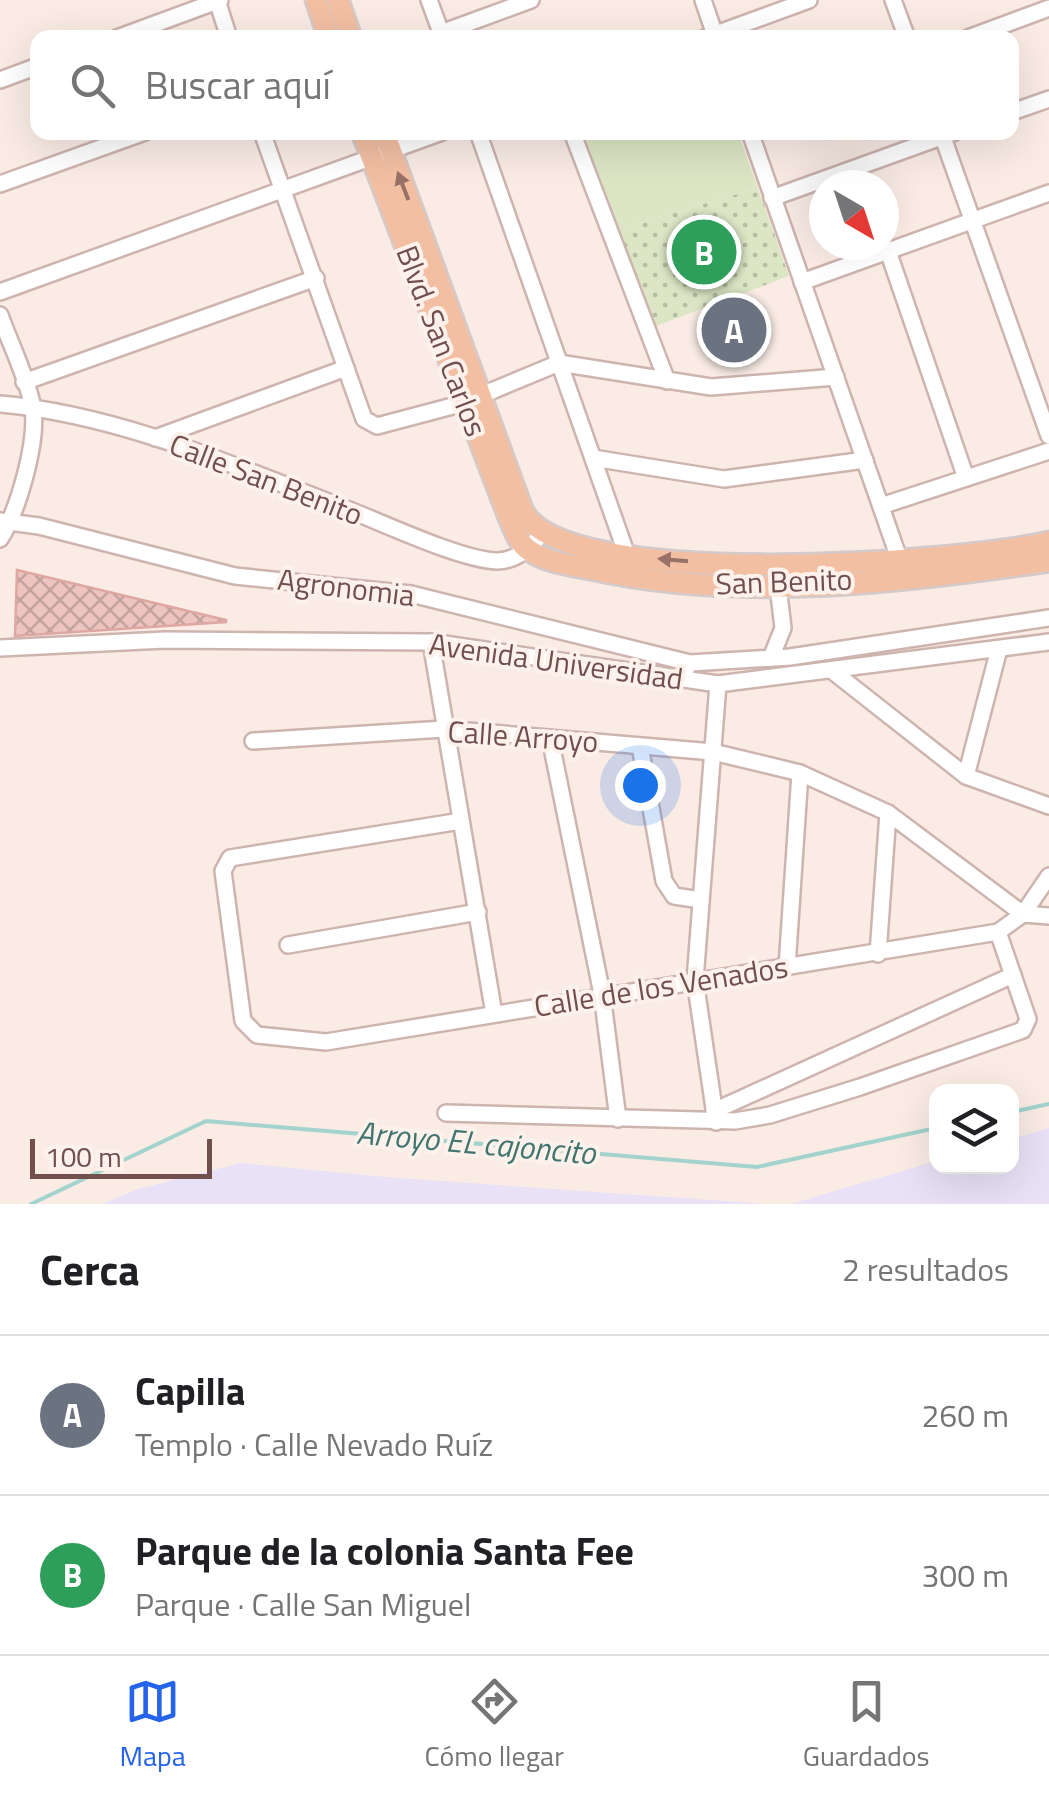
<!DOCTYPE html>
<html lang="es">
<meta charset="utf-8">
<style>
:root{--surface:#fff;--page:#f6f6f6;--text:#202124;--muted:#757577;--line:#e0e0e0;--accent:#2563eb}
body{margin:0;font-family:"Titillium Web",sans-serif;background:var(--page);color:var(--text)}
.controls{position:absolute;right:30px;bottom:30px;display:grid;overflow:hidden;border-radius:20px;box-shadow:0 10px 40px #0002}
.controls button{width:90px;height:90px;display:grid;place-items:center;padding:0;border:0;border-bottom:2px solid var(--line);background:var(--surface);color:var(--text);font:50px sans-serif}
.compass{position:absolute;left:809px;top:170px;width:90px;height:90px;border-radius:50%;background:var(--surface);box-shadow:0 10px 40px #0002;rotate:141deg}
.scale{position:absolute;left:30px;bottom:25px;width:182px;box-sizing:border-box;padding-left:10px;border:5px solid #714f4d;border-top:0;font-size:28px;line-height:35px;white-space:nowrap;color:#714f4d;-webkit-text-stroke:8px #fdf1eb;paint-order:stroke}
.you{position:absolute;left:640px;top:785px;width:35px;height:35px;margin:-25px;border:8px solid #fff;border-radius:50%;background:#1a73e8;box-shadow:0 0 0 15px #1a73e833}
.badge{display:grid;place-items:center;width:65px;height:65px;border-radius:50%;background:var(--accent);color:#fff;font-size:32px;font-weight:700}
.pin{position:absolute;translate:-50% -50%;border:5px solid #fff;box-shadow:0 2px 10px #0006}
.list{margin:0;padding:0;list-style:none}
h2{display:flex;justify-content:space-between;align-items:center;height:130px;margin:0;padding:0 40px;font-size:42px}
h2 small{font-size:32px;font-weight:400;color:var(--muted)}
.list li{display:grid;grid-template-columns:65px 1fr auto;gap:30px;align-items:center;box-sizing:border-box;height:160px;padding:0 40px;border-top:2px solid var(--line)}
.list b{display:block;font-size:38px;white-space:nowrap}
.list p{margin:0;font-size:32px;white-space:nowrap;color:var(--muted)}
.list em{font-size:32px;font-style:normal;color:var(--muted)}
.icon{flex:none;width:55px;height:55px;fill:none;stroke:currentColor;stroke-width:2;stroke-linecap:round;stroke-linejoin:round}
.map{position:relative;flex:none;width:1049px;height:1204px;overflow:hidden}
.search{position:absolute;background:var(--surface);box-shadow:0 10px 40px #0002;left:30px;right:30px;top:30px;height:110px;display:flex;align-items:center;gap:25px;box-sizing:border-box;padding:0 35px;border-radius:20px;color:var(--muted);font-size:38px}
.sheet{height:450px;background:var(--surface)}
nav{display:flex;justify-content:space-around;align-items:center;box-sizing:border-box;height:140px;border-top:2px solid var(--line);background:var(--surface);font-size:28px;color:var(--muted)}
nav a{display:grid;justify-items:center;gap:5px}
nav .on{color:var(--accent)}
.map>svg:first-child{display:block}
.education{fill:#e9e2f6}
.green{fill:#dce6c5}
.park{fill:url(#park-dots)}
.lines{fill:none;stroke-linecap:round;stroke-linejoin:round}
.stream{stroke:#a3d3cc;stroke-width:4}
.building{fill:url(#building-cross-hatch);stroke:#dea7a1;stroke-width:2.5}
.minor-casing{stroke:#cdb4af;stroke-width:20}
.major-casing{stroke:#d4caca;stroke-width:25}
.minor{stroke:#fff;stroke-width:15}
.major{stroke:#f3bfa3;stroke-width:20}
.oneway{fill:#987167}
.labels{text-anchor:middle;stroke-width:8;stroke-linejoin:round;paint-order:stroke}
.street-label{font-size:30px;fill:#714f4d;stroke:#fdf1eb}
.water-label{font-size:32px;font-style:italic;fill:#42756f;stroke:#fdf1eb}
</style>
<div class="map">
<svg width="1049" height="1204" viewBox="0 0 1049 1204">
<defs>
<pattern id="park-dots" width="8" height="8" patternUnits="userSpaceOnUse" patternTransform="scale(2.5)"><rect width="8" height="8" fill="#dce6c5"/><path d="M2 2h.1M6 6h.1" fill="none" stroke="#b7bda2" stroke-width="1.8" stroke-linecap="round"/></pattern>
<pattern id="building-cross-hatch" width="8" height="8" patternUnits="userSpaceOnUse" patternTransform="scale(2.5)"><rect width="8" height="8" fill="#edc4bf"/><path d="M0 0l8 8M0 8l8-8" fill="none" stroke="#c4a29d"/></pattern>
</defs>
<rect width="100%" height="100%" fill="#faece5"/>
<g class="education">
<polygon points="1049,1128 1049,1204 791,1204 936,1161 936,1166 1012,1166 1012,1139"/>
<polygon points="241,1163 386,1177 766,1204 102,1204 138,1189"/>
</g>
<polygon class="green" points="610,133 738,133 758,188 619,229 586,141"/>
<polygon class="park" points="758,188 789,276 656,326 619,229"/>
<g class="lines">
<g class="stream">
<polyline points="1012,1112 1049,1104"/>
<polyline points="31,1204 206,1121 757,1167 936,1128"/>
</g>
</g>
<g class="building">
<polygon points="752,313 758,337 716,347 711,323"/>
<polygon points="17,570 226,620 226,622 15,636"/>
</g>
<g class="lines">
<g class="minor-casing">
<g id="minor">
<polyline points="217,0 229,38"/>
<polyline points="429,0 443,38"/>
<polyline points="703,0 716,38"/>
<polyline points="893,0 907,38"/>
<polyline points="441,33 531,0"/>
<polyline points="117,38 220,0"/>
<polyline points="705,38 809,0"/>
<polyline points="968,38 1049,8"/>
<polyline points="0,80 38,66"/>
<polyline points="1012,112 1049,99"/>
<polyline points="262,132 364,419 377,426 464,403"/>
<polyline points="478,132 629,561"/>
<polyline points="572,132 667,381"/>
<polyline points="750,132 902,567"/>
<polyline points="941,132 1049,436"/>
<polyline points="0,184 145,132"/>
<polyline points="772,198 955,132"/>
<polyline points="888,251 966,478"/>
<polyline points="802,282 1049,193"/>
<polyline points="0,292 442,132"/>
<path d="M0 315C10 343 25 373 32 403 40 437 18 511 0 539"/>
<polyline points="24,382 316,278"/>
<polyline points="482,395 559,363 711,387 836,377"/>
<path d="M0 404C122 415 239 468 352 511 387 525 462 560 497 561 517 561 530 547 542 534"/>
<polyline points="155,438 346,368"/>
<polyline points="593,458 724,479 865,460"/>
<polyline points="881,506 1049,451"/>
<polyline points="0,521 39,526 235,576 411,594 690,663"/>
<polyline points="431,642 494,1014"/>
<polyline points="0,648 165,640 431,642 718,684 1049,642"/>
<polyline points="771,658 783,628 778,586"/>
<polyline points="686,669 690,663 790,657 1049,618"/>
<polyline points="835,673 966,776 1049,806"/>
<polyline points="550,738 602,994 618,1119"/>
<polyline points="253,741 444,729 713,752 800,773 888,813 1023,914 1049,916"/>
<polyline points="640,746 664,881 674,896 701,900"/>
<polyline points="966,776 999,649"/>
<polyline points="461,821 230,858 223,871 243,1021 257,1035 326,1042 998,932 1023,914 1049,876"/>
<polyline points="288,945 478,912"/>
<polyline points="878,954 888,813"/>
<polyline points="787,967 800,773"/>
<polyline points="714,1111 1013,975"/>
<polyline points="446,1113 735,1121 770,1115 860,1087 1023,1030 1028,1019 998,932"/>
<polyline points="716,1122 695,980 718,684"/>
</g>
</g>
<g class="major-casing">
<g id="major">
<polyline points="316,0 329,38"/>
<polyline points="338,0 351,38"/>
<path d="M362 132 508 515C513 526 517 540 526 548 543 562 571 565 591 569 739 602 900 583 1049 561"/>
<path d="M384 132 522 509C557 594 967 562 1049 542"/>
</g>
</g>
<use href="#minor" class="minor"/>
<use href="#major" class="major"/>
</g>
<defs><path id="oneway-solid" d="M-6-.8H1V-3.2L6.5 0L1 3.2V.8H-6Z" transform="scale(2.5)"/></defs>
<g class="oneway">
<use href="#oneway-solid" transform="translate(403 186) rotate(-111)"/>
<use href="#oneway-solid" transform="translate(673 560) rotate(-175)"/>
</g>
<g class="labels">
<g class="street-label">
<text transform="translate(441 341) rotate(69)" y="10">Blvd. San Carlos</text>
<text transform="translate(266 480) rotate(21)" y="10">Calle San Benito</text>
<text transform="translate(784 582) rotate(-2)" y="10">San Benito</text>
<text transform="translate(346 588) rotate(7)" y="10">Agronomia</text>
<text transform="translate(556 662) rotate(8)" y="10">Avenida Universidad</text>
<text transform="translate(523 737) rotate(4)" y="10">Calle Arroyo</text>
<text transform="translate(661 987) rotate(-9)" y="10">Calle de los Venados</text>
</g>
<g class="water-label">
<text transform="translate(476 1143) rotate(5)" y="11">Arroyo EL cajoncito</text>
</g>
</g>
</svg>
<div class="controls">
<button><svg class="icon" aria-label="layers" viewBox="0 0 24 24"><path d="M12 4l9 5-9 5-9-5zM3 14l9 5 9-5"/></svg></button>
</div>
<svg class="compass" viewBox="-18 -18 36 36"><path d="M0-13l5 13h-10z" fill="#e53935"/><path d="M0 13l5-13h-10z" fill="#757577"/></svg>
<div class="scale">100 m</div>
<div class="you"></div>
<div class="pin badge" style="left:734px;top:330px;background:#6b7280">A</div>
<div class="pin badge" style="left:704px;top:252px;background:#2e9e5b">B</div>
<div class="search"><svg class="icon" aria-label="search" viewBox="0 0 24 24"><circle cx="10" cy="10" r="6"/><path d="M15 15l6 6"/></svg>Buscar aquí</div>
</div>
<section class="sheet">
<h2>Cerca<small>2 resultados</small></h2>
<ul class="list">
<li><span class="badge" style="background:#6b7280">A</span><div><b>Capilla</b><p>Templo · Calle Nevado Ruíz</p></div><em>260 m</em></li>
<li><span class="badge" style="background:#2e9e5b">B</span><div><b>Parque de la colonia Santa Fee</b><p>Parque · Calle San Miguel</p></div><em>300 m</em></li>
</ul>
</section>
<nav>
<a class="on"><svg class="icon" aria-label="map" viewBox="0 0 24 24"><path d="M3 6l6-2 6 2 6-2v14l-6 2-6-2-6 2zM9 4v14M15 6v14"/></svg>Mapa</a>
<a><svg class="icon" aria-label="directions" viewBox="0 0 24 24"><path d="M12 3l9 9-9 9-9-9zM9 14v-3h6M13 9l2 2-2 2"/></svg>Cómo llegar</a>
<a><svg class="icon" aria-label="saved" viewBox="0 0 24 24"><path d="M7 4h10v16l-5-4-5 4z"/></svg>Guardados</a>
</nav>
